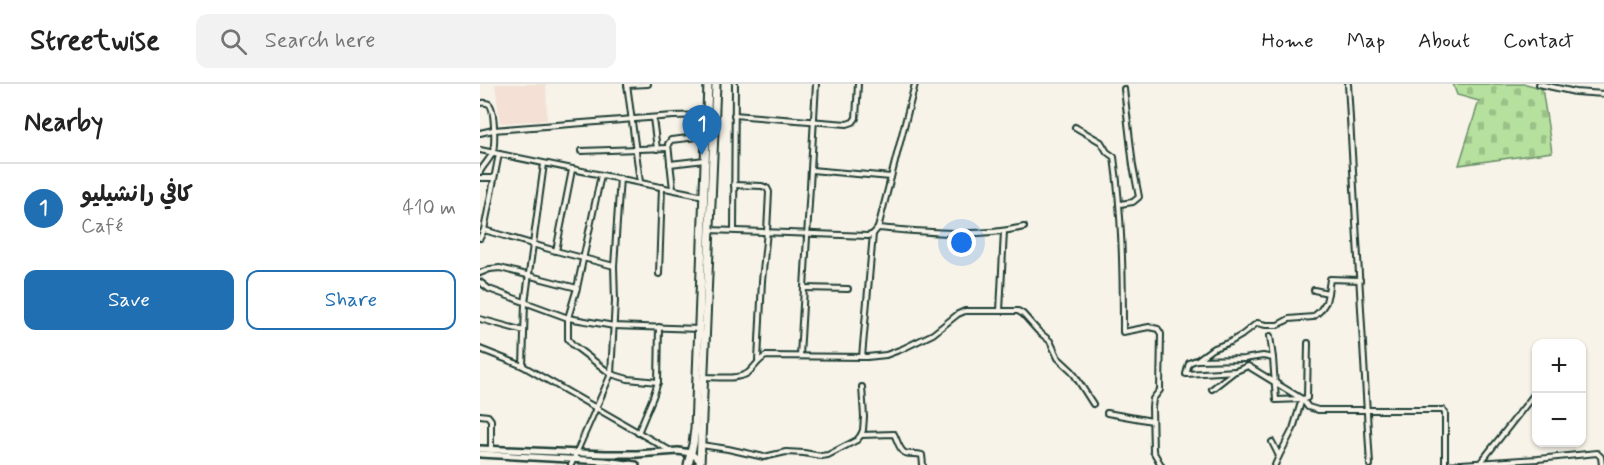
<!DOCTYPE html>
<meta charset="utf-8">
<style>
:root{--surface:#fff;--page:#f2f2f2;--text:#222;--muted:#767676;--line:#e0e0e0;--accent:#1f6fb2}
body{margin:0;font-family:Mynerve,"Playpen Sans Arabic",sans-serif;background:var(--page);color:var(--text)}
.controls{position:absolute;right:18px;bottom:18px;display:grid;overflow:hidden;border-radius:12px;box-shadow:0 2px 4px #0004}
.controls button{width:54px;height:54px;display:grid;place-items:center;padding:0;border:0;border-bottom:2px solid var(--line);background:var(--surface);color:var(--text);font:30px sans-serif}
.you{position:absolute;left:482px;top:159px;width:21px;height:21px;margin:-15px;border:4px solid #fff;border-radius:50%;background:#1a73e8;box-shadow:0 0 0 9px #1a73e833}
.badge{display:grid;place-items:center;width:39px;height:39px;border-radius:50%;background:var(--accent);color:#fff;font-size:20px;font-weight:700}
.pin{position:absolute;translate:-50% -50px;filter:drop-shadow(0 2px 3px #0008)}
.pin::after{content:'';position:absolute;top:32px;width:21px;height:18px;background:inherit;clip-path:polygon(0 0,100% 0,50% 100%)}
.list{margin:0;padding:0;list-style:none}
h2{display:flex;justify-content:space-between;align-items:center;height:78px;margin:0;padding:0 24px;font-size:26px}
h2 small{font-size:20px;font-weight:400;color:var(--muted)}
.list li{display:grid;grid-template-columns:39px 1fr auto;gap:18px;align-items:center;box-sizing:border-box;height:90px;padding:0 24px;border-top:2px solid var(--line)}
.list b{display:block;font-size:22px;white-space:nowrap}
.list p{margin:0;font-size:20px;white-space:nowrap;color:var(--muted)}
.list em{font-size:20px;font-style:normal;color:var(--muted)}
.actions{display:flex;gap:12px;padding:18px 24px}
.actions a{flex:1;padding:14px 0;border:2px solid var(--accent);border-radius:12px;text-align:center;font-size:21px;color:var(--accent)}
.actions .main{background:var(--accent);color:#fff}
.icon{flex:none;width:33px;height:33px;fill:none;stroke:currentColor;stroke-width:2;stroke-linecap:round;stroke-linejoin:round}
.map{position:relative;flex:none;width:1124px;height:381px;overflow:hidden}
header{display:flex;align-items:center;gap:36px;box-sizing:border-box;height:84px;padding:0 30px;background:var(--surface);border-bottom:2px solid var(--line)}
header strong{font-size:28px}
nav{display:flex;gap:33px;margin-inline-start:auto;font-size:21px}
.search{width:420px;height:54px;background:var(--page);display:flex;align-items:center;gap:15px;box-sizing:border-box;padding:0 21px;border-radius:12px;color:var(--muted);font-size:22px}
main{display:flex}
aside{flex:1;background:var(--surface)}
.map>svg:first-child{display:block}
.built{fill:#f4e0d5}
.cemetery{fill:url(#cemetery-stones);stroke:#6a8e68;stroke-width:1.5}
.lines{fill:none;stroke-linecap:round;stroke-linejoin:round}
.street-casing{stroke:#1f3d34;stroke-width:8}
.secondary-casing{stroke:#1f3d34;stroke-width:10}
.highway-casing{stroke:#1f3d34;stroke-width:11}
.street{stroke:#f7f3e8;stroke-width:4}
.secondary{stroke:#f7f3e8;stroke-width:5}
.highway{stroke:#f7f3e8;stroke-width:7}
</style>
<header>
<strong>Streetwise</strong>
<div class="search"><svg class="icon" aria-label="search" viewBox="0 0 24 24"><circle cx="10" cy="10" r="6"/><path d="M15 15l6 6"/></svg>Search here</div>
<nav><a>Home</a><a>Map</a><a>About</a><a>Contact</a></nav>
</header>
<main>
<aside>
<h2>Nearby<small></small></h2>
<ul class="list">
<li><span class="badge">1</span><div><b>كافي رانشيليو</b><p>Café</p></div><em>410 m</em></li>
</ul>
<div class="actions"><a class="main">Save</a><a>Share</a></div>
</aside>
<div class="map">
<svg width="1124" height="381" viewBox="0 0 1124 381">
<defs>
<pattern id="cemetery-stones" width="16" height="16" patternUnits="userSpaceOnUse" patternTransform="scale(1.5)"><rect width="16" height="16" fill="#b5e09d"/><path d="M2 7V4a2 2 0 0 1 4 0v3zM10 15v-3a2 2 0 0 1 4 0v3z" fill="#9bc188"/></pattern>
</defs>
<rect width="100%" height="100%" fill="#f7f3e8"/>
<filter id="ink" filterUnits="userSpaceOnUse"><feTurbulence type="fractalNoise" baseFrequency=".0167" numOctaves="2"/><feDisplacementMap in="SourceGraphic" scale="12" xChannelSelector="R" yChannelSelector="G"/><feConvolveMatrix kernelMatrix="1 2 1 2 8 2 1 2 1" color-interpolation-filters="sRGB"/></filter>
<g filter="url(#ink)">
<polygon class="built" points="15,0 66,0 67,36 20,39"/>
<polygon class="cemetery" points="973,0 1046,0 1062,4 1072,68 979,81 999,17 977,11"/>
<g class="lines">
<g class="street-casing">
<g id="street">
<polyline points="147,0 160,98"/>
<polyline points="868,0 890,381"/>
<polyline points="1059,0 1095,8 1124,10"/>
<polyline points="147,1 168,0"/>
<path d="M0 19C3 19 6 18 9 20 15 25 15 60 13 67 11 75 3 81 0 88"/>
<polyline points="254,31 367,40 373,38 376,34 378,0"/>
<polyline points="173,34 177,65"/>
<path d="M595 43 621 58 627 68 634 73C642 131 643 189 643 248L669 243 678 245 681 250 680 306 673 315 672 323 673 367 681 381"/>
<polyline points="0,49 13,46 193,32 227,31"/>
<polyline points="0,66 224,112"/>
<polyline points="101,67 188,64"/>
<polyline points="190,80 225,76"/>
<polyline points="331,86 411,93"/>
<polyline points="121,91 97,204 88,234 88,255 93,261 131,290 148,295 178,298"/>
<polyline points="0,94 14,94"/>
<polyline points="254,101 282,102 287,104 289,108 287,147 282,197 278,276"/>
<polyline points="193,105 188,60 191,56 226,52"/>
<polyline points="640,120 653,118 659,113 653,82 644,5"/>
<path d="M398 144C447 148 496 154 544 143"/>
<polyline points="4,146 76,167 134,182"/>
<polyline points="229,146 388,152 393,150"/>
<polyline points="254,146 255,0"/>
<polyline points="0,154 4,146 19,70"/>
<polyline points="76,167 92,86"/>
<polyline points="0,189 10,185 20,184 97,204"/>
<polyline points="179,190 182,103"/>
<polyline points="0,198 9,205 88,234 134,242 219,245"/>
<polyline points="324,204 368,205"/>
<polyline points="834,206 848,209 850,195 880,196"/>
<polyline points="520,227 524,147"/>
<polyline points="0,235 44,247"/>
<polyline points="790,252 793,274 783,272 764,275 716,276 709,279 706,290 756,287 768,282 822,315 813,345 799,372"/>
<polyline points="0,265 43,282 189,366"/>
<polyline points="320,272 336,0"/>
<polyline points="382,273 393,150 398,144 435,0"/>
<polyline points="793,274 796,316 822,315 827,314 828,259"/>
<polyline points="717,276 732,265 750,258 762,251 777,239 786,241 798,241 809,235 833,233 840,227 846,218 848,209"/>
<polyline points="43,282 45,219 64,80"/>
<path d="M224 293C237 293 257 296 268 289 275 283 278 276 286 272L387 273 406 271 422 265 453 250 478 230 485 227H538L543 230 558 247 570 257 578 274 592 287 613 320"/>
<polyline points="732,305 755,287"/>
<polyline points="822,315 828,323 838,326 963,326 965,329 965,381"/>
<polyline points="627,329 672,337"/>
<polyline points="0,331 8,332 11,336 11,365"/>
<polyline points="158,349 173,313 178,298 179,243"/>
<path d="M381 351 414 350C417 355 419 366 425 369 431 371 436 369 442 371L443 381"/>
<polyline points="792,358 799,372 795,381"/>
<polyline points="221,361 248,365 284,373 306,368 324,369 341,372 348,371 377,356 381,351 383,346 384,333 382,303"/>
<polyline points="1001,378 1056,308"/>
<polyline points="91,381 131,290 135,217 134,182 140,94"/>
<polyline points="966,381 1058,375 1117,369 1121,373 1122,381"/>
</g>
</g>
<g class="secondary-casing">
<g id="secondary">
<polyline points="0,365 125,370 157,370 198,367 211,369 220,377"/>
<polyline points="0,370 124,377 156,381"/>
</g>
</g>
<g class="highway-casing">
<g id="highway">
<polyline points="208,381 213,360 215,345 228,0"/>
<polyline points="220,381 236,0"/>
</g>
</g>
<use href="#street" class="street"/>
<use href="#secondary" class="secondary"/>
<use href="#highway" class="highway"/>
</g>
</g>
</svg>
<div class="controls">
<button>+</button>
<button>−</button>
</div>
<div class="you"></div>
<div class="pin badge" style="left:222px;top:71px">1</div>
</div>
</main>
